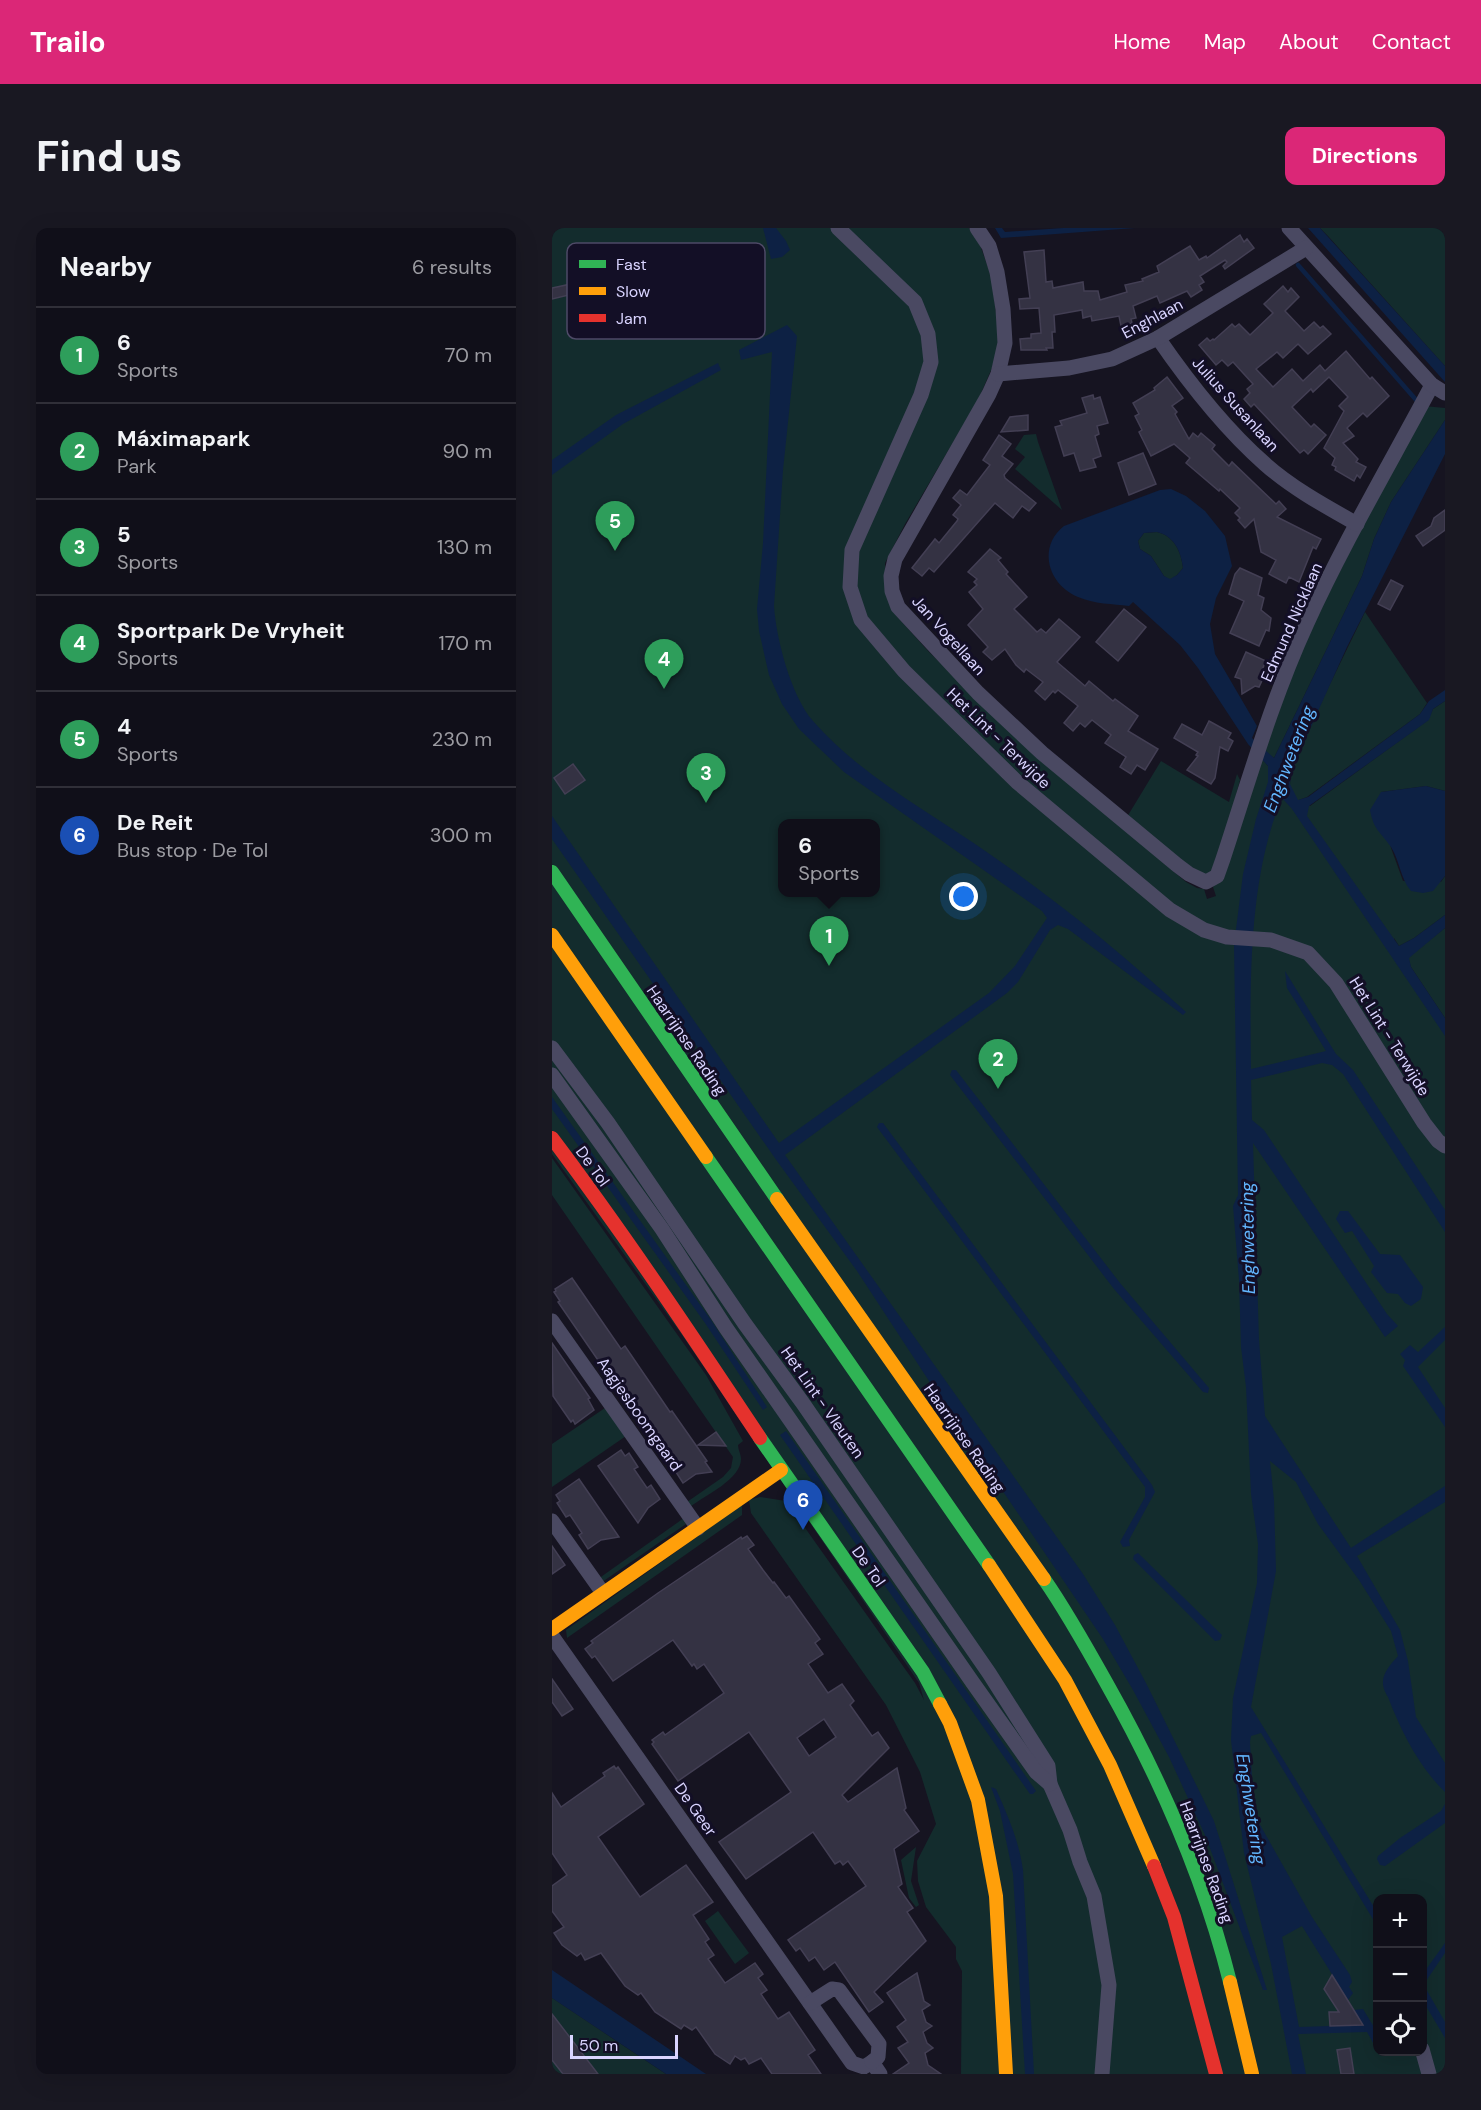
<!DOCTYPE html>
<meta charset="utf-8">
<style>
:root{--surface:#100f19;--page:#191822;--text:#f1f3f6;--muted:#9c9ca2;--line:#302f38;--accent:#db2777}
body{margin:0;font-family:"DM Sans",sans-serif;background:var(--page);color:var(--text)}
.controls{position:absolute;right:18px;bottom:18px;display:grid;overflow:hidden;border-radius:12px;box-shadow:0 6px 24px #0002}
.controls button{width:54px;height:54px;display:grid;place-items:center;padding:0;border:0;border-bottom:2px solid var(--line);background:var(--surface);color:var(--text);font:30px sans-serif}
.scale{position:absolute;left:18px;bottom:15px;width:108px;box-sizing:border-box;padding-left:6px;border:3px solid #d9d4ff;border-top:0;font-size:16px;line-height:21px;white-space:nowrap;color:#d9d4ff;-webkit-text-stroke:4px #130f26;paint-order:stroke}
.you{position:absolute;left:412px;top:669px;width:21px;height:21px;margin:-15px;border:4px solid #fff;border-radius:50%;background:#1a73e8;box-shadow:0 0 0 9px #1a73e833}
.badge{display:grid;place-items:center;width:39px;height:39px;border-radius:50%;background:var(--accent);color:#fff;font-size:20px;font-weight:700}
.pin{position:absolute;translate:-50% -50px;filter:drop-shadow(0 2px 3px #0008)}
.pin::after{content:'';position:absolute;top:32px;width:21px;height:18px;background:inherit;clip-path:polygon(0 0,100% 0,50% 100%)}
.popup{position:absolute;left:226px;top:591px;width:102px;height:78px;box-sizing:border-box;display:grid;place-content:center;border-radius:12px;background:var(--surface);filter:drop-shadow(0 2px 4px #0005);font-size:20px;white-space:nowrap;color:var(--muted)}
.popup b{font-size:22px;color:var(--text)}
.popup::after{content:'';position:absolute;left:50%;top:100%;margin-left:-12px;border:12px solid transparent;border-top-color:var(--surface)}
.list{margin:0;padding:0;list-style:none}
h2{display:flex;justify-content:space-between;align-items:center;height:78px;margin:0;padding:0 24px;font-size:26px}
h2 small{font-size:20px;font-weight:400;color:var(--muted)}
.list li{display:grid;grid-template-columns:39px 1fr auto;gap:18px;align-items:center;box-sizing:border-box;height:96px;padding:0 24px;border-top:2px solid var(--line)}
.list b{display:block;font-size:22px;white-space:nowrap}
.list p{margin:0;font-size:20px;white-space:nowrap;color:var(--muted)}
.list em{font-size:20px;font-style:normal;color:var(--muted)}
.icon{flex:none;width:33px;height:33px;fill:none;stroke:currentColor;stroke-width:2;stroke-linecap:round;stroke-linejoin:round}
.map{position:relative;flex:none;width:893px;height:1846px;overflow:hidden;border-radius:12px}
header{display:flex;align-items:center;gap:36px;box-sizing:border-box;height:84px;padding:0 30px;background:var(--accent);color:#fff}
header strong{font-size:28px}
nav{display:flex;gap:33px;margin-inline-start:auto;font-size:21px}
.intro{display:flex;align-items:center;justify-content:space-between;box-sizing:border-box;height:144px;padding:0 36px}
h1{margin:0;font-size:42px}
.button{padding:15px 27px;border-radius:12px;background:var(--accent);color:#fff;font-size:21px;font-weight:700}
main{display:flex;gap:36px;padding:0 36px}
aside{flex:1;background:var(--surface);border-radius:12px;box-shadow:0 6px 24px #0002}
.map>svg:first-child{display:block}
.green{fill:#132c2d;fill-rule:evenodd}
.water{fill:#0d2144;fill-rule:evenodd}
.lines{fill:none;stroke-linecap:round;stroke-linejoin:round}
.stream{stroke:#0d2144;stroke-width:4.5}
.building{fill:#343243;stroke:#433f54;stroke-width:1.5;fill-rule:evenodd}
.street{stroke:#4a4962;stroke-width:15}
.fast{stroke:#30b455;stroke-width:14}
.slow{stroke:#ff9f0a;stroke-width:14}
.jam{stroke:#e5322d;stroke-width:14}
.labels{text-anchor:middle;stroke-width:6;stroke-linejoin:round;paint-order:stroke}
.street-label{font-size:16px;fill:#d9d4ff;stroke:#130f26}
.water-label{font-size:18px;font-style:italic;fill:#62b6ff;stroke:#130f26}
.key{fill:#130f26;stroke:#4e4a67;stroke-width:1.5}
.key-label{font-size:16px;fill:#d9d4ff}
</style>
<header>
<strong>Trailo</strong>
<nav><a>Home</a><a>Map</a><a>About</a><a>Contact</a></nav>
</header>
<div class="intro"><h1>Find us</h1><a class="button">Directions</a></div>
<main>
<aside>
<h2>Nearby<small>6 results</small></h2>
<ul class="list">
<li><span class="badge" style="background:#2e9e5b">1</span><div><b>6</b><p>Sports</p></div><em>70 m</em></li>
<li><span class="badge" style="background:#2e9e5b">2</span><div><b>Máximapark</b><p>Park</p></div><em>90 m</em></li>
<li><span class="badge" style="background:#2e9e5b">3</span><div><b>5</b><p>Sports</p></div><em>130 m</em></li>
<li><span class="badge" style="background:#2e9e5b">4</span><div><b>Sportpark De Vryheit</b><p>Sports</p></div><em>170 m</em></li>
<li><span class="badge" style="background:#2e9e5b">5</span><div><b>4</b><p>Sports</p></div><em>230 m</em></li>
<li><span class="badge" style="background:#1a4fb4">6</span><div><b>De Reit</b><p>Bus stop · De Tol</p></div><em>300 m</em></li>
</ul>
</aside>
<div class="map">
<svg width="893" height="1846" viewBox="0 0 893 1846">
<rect width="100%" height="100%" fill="#161421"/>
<g class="green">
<path d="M0 0H417L428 17 440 50 447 112 440 140 426 172 353 296 333 335 335 364 341 384 377 424 481 524 634 654 645 660 652 661 655 671 664 668 661 659 666 650 707 527 716 538 738 556 739 543 761 491 813 384 875 475 868 486 755 569 747 572 758 578 876 492 881 481 893 473V563L874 558 829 564 839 620 851 653 889 654 893 648V687L862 710 847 718 842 710 843 726 893 797V1846H409L410 1743 404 1731V1719L374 1679 366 1653 365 1633 384 1596 368 1544 334 1477 199 1285 197 1272 208 1269 234 1273 363 1455 372 1472 367 1455 130 1107 0 926ZM230 596H324V664H230ZM826 1670H870V1824H826Z"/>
<polygon points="768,0 893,0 893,138 776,8"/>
<polygon points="872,178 893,180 893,192 839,274 822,311 810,348 722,530 709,520 740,437"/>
<polygon points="484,206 486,214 510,282 463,241 473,229 463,221 472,207"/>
<path d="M605 304C622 308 629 323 631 340L625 347 618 352 612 348 599 328 588 321 586 313 592 305Z"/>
<polygon points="609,533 677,574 685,546 688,552 664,642 652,649 575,589"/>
<polygon points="893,700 893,790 859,739 856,729"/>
<path d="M0 930 154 1147 191 1213 186 1217C186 1222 189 1226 189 1231 189 1251 154 1267 139 1278L135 1274 171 1249 179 1240 181 1229 0 967Z"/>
<polygon points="53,1180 74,1208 0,1259 0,1216"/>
<polygon points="190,1277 190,1287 15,1410 14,1402"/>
<polygon points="132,1290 134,1296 53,1352 49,1354 46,1351"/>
<polygon points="364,1619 359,1653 367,1677 364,1679 357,1670 349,1632"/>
<polygon points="166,1683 197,1725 183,1736 153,1693"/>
<polygon points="0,1770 114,1846 0,1846"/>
</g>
<g class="water">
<polygon points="211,0 224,0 234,13 238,22 230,29 219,31"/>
<polygon points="443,0 450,0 453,4 511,0 583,0 449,10"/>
<polygon points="756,0 768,0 893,138 893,154"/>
<path d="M235 97 245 108 231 242 222 378C224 410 239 468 261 493 310 549 378 584 439 627 507 674 572 727 634 784L631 787 516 701 506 697 498 702 466 754 455 765 233 927 531 1346 563 1397 595 1457 662 1593 715 1762H711L653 1607 617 1529 581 1462 551 1411 398 1185 305 1043 225 933 0 611V588L227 915 437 765 463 738 495 690 490 683 292 544 247 501 230 476 217 447 207 403 205 381 211 315 220 124 189 132 187 122Z"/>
<polygon points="166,135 169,142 71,196 0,247 0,232 64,187"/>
<path d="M893 192V226L795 419 739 543 738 556 746 572 756 569 868 486 877 473 893 462V473L881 481 877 492 757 578 755 588 847 718 862 710 893 687V700L857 730 859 739 893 790V808L740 581 730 570C696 650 698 756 699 841L774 823 735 760 733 743 784 826 801 842 893 982V1004L791 846 780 837 770 835 699 852 700 892 712 902 835 1086 846 1098 833 1109 701 915 707 1112 713 1188 799 1320 893 1258V1274L805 1328 848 1402 856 1433 864 1489 893 1535V1564C867 1539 849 1503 836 1469 834 1466 831 1460 831 1456 830 1445 839 1436 846 1428L839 1403 807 1352 766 1296 744 1254 718 1233 722 1272 724 1343 699 1479 825 1684V1698L709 1505 699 1508 698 1514 701 1567 707 1595 760 1689 798 1747 800 1754 797 1759 801 1765 796 1772 750 1698 730 1709 747 1799 810 1797 802 1782 811 1781 825 1804V1822L815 1804 746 1806 754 1846H740L719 1736 692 1625 679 1512 681 1470 705 1355 706 1316 699 1266 694 1159 689 1119 687 1052 681 978 686 967 682 717 691 646 704 591 716 554V538L696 516 646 440 628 417 581 374 577 378C561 376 542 376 526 369 496 357 485 319 512 298L608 262 619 261 634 268 653 283 673 308 680 338 664 370 658 396 663 426 705 498 700 510 722 530 810 348 822 311 839 274ZM605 304C622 308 629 323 631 340L625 347 618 351 612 348 599 328 588 321 586 313 592 305Z"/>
<path d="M874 558 893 563V648L881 663 871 665 859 663C848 650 848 633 839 619 828 603 822 603 818 582L829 564Z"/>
<polygon points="400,842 404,842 568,1055 657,1160 656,1165 651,1164 562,1061 398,847"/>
<polygon points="0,869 159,1092 215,1179 211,1182 153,1095 0,881"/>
<polygon points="327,895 331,895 600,1257 603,1264 577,1312 578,1318 571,1319 568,1314 593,1269 593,1259 325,899"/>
<polygon points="788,983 796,983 828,1026 848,1027 871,1059 869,1071 859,1078 853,1075 846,1066 835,1065 819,1044 822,1038 800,1003 793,1005 784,991"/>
<polygon points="893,1099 893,1112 866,1139 893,1180 893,1199 851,1138 853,1132 848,1126 858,1117 866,1124"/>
<polygon points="234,1203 484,1563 481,1566 478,1566 459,1539 228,1207"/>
<polygon points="586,1325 670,1407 668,1412 663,1413 581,1331 582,1327"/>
<path d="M439 1559 444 1561C456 1588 467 1613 471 1642L482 1846H473L461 1646 448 1583Z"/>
<polygon points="893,1576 893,1595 833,1638 828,1637 825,1631 826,1628 848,1610 889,1583"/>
<polygon points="893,1715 893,1725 872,1756 874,1761 893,1794 893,1810 871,1773 870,1747"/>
<polygon points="0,1743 0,1742 154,1846 114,1846 0,1770"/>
</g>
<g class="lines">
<polyline class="stream" points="746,37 865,173"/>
</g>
<g class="building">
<polygon points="688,7 692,14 695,11 702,20 673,41 671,38 675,34 673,32 648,48 652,54 647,57 650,62 639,69 635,63 608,75 605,68 581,78 584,90 579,91 580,95 569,98 567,88 540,93 539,88 531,90 530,82 502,87 503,104 500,104 501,120 494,120 495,122 469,122 468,111 479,110 479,106 489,105 487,80 468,81 467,71 478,70 472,24 492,22 494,54 500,53 501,60 531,54 532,63 546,63 548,72 575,64 573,57 591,53 590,51 607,44 605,38 638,18 647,32 654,28 655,30"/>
<polygon points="19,56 21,66 0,71 0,60"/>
<polygon points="731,58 736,64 739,60 747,69 733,83 752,103 762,94 768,100 771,98 779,106 756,126 746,116 731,130 725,124 704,141 721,159 740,141 751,153 768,137 773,143 794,123 818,151 820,149 837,168 815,189 811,185 795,200 802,208 791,215 806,231 804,234 814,239 808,250 805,247 802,253 783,242 784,239 780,237 783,230 772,220 792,183 787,178 796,169 777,149 761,164 759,161 740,179 759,199 762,196 774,207 756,226 752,222 748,225 702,176 699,179 692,171 698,165 695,161 701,156 681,134 676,138 670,132 664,137 647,117 655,110 658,113 661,111 662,112 680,96 683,99 687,96 698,107 721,85 712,76"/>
<polygon points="615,149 631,170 620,178 625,184 623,186 637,211 641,205 646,209 649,205 663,217 660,221 677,238 680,234 724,276 727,273 734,281 725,289 769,311 764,321 761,319 747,354 737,349 734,355 717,346 724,332 709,324 702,291 693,300 686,292 688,290 683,285 688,280 668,261 667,263 634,235 638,230 622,216 599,228 587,204 590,202 583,188 587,186 581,175 603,162 602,160"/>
<polygon points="541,167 542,171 548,169 556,195 545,198 547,206 543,208 549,228 541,231 544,239 528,243 522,225 512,228 503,199 510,197 508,193 535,185 530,170"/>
<polygon points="476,187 476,202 449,204 458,189"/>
<polygon points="447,207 459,216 450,228 461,236 452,247 453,250 484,275 477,283 470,278 461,290 443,275 382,344 377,340 370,348 360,340 383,311 387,315 405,293 406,291 401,287 409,277 401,270 408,262 415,267 438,237 431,232"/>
<polygon points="591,225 604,256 577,267 566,235"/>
<polygon points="893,282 893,302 871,318 864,308 879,298 882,290"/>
<polygon points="438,321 449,330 446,332 456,344 454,346 475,369 462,381 485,404 489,401 494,405 507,391 528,409 505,434 533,458 537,453 561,473 563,471 586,488 576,503 606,521 593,542 585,537 579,546 568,539 574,529 553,515 559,507 540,492 533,499 528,495 521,503 512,495 526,478 506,462 503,465 501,463 493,472 483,463 491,454 474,441 472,444 464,437 453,421 440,432 431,424 436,419 416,397 431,381 417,364 425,357 422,354 425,351 416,344"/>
<polygon points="688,340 710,350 706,367 712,370 709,382 719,390 717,403 714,402 707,418 678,405 692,373 677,366 683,346"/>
<polygon points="839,352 851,358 838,382 826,376"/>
<polygon points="572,381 594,399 566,433 544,414"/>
<polygon points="694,424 714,433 708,446 712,448 707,459 703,458 690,466 689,451 683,449"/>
<polygon points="657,493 679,505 676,510 681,513 676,523 668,519 663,550 659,556 635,542 646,528 644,527 646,524 622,510 630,496 650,507"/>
<polygon points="21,536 33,552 13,566 2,550"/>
<polygon points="20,1050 69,1121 73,1118 118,1184 120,1183 155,1233 153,1234 160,1244 144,1246 131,1255 122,1241 126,1239 113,1220 109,1223 100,1209 103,1207 89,1187 88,1188 86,1184 83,1186 6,1074 8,1073 2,1064 4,1063 3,1061"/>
<polygon points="0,1115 38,1170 36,1171 42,1182 23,1196 21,1192 19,1194 1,1168"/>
<polygon points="164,1204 174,1218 146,1217"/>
<polygon points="69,1222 73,1228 77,1225 86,1239 82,1241 95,1260 99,1257 108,1271 96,1280 86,1295 46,1238"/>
<polygon points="27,1251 67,1309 49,1312 36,1321 27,1307 30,1305 18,1287 14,1289 5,1275 8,1273 4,1267"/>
<path d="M195 1308 202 1317 196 1321 211 1342 221 1355 222 1354 234 1370 237 1368 268 1411 263 1415 271 1426 256 1436 276 1465 290 1456 302 1473 298 1477 320 1508 326 1504 337 1520 290 1567 296 1574 345 1540 354 1580 352 1582 367 1603 342 1621 350 1656 346 1659 361 1680 355 1684 374 1713 322 1764 331 1774 317 1784 283 1734 272 1742 263 1729 257 1733 248 1720 244 1723 236 1712 314 1658 296 1633 291 1637 288 1633 283 1636 261 1604 194 1651 167 1614 239 1564 197 1504 126 1553 100 1516 102 1514 100 1512 111 1504 113 1507 172 1465 152 1436 145 1441 142 1436 140 1438 121 1412 61 1453 43 1428 40 1430 33 1421 41 1415 39 1413 106 1365 189 1309 190 1311ZM272 1491 284 1509 257 1528 245 1510Z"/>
<polygon points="0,1318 13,1337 0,1346"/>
<polygon points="0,1451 21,1481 10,1488 0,1474"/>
<polygon points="62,1538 64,1541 66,1539 92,1576 46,1609 88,1669 134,1637 161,1674 141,1687 157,1711 153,1714 162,1727 156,1731 173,1755 203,1735 211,1746 206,1750 215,1762 209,1766 226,1791 237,1784 263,1822 256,1827 269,1846 220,1846 209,1830 197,1836 193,1830 189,1832 183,1828 178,1836 163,1826 144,1799 140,1802 132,1797 129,1801 103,1784 89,1765 86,1767 73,1758 49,1725 33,1732 29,1725 25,1728 10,1717 2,1705 12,1699 0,1683 0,1658 15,1647 0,1625 0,1565 9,1579 53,1548 51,1545"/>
<polygon points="365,1745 372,1773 378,1777 370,1782 374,1794 380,1798 371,1804 375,1815 381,1820 373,1825 376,1837 389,1846 341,1846 357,1835 346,1820 356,1814 345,1799 354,1792 335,1765"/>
<polygon points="780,1747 803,1784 811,1797 778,1798 777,1784 787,1784 772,1761"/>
<polygon points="0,1786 46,1846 11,1846 0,1832"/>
<polygon points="798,1820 802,1846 789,1846 785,1822"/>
</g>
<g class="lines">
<g class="street">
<polyline points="286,0 363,74 376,106 379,134 369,167 300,322 298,359 309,392 352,443 465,554 618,682 652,702 675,709 719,712 756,725 784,755 872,895 886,913 893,918"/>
<path d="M425 0 437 18 445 44 451 81 453 115 446 146 437 166 343 331 339 348 340 363 346 379 426 465 490 525 625 637 637 646 654 654 665 648 671 631C697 552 720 471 755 395 792 314 838 236 880 157"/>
<polyline points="737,0 880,157 893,165"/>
<path d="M606 110C637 155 672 200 713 236 740 260 773 278 805 296"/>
<polyline points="446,146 517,140 560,131 606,110 754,20"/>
<polyline points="0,820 56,895 193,1096 250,1174 437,1445 496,1538 498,1556 518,1602 528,1634 542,1668 557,1757 550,1846"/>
<polyline points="0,847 110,1001 174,1100 421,1455 484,1544 498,1556"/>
<polyline points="0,1093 146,1300"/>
<polyline points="0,1293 51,1365"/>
<polyline points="0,1408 300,1835 312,1839 320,1834 328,1846"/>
<polyline points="258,1775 280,1761 287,1762 327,1816 326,1829 320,1834"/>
<polyline points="870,1821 877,1846"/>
</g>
<g class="fast">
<polyline points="0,644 225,971"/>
<polyline points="154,929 437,1337"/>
<polyline points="208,1210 371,1444 388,1476"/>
<path d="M492 1351C515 1384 535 1420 555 1456 608 1550 652 1650 678 1754"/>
</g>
<g class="slow">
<polyline points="0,707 154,929"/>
<polyline points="225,971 492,1351"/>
<polyline points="437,1337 513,1452 558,1537 602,1638"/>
<polyline points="0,1401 229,1242"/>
<polyline points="388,1476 398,1495 426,1572 444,1668 454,1846"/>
<polyline points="678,1754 700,1846"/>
</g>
<g class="jam">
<path d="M0 910C73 1007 141 1109 208 1210"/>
<polyline points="602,1638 622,1689 664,1846"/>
</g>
</g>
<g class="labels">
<g class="street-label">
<text transform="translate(600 90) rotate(-28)" y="6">Enghlaan</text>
<text transform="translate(684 176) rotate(48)" y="6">Julius Susanlaan</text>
<text transform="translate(739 394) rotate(-66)" y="6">Edmund Nicklaan</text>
<text transform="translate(397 407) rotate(48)" y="6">Jan Vogellaan</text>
<text transform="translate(447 510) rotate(44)" y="6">Het Lint - Terwijde</text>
<text transform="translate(838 808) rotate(58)" y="6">Het Lint - Terwijde</text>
<text transform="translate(135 812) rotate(56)" y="6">Haarrijnse Rading</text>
<text transform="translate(41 938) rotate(54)" y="6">De Tol</text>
<text transform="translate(271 1174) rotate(55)" y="6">Het Lint - Vleuten</text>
<text transform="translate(88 1186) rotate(55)" y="6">Aagjesboomgaard</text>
<text transform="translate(413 1210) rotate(55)" y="6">Haarrijnse Rading</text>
<text transform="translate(317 1338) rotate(55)" y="6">De Tol</text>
<text transform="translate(144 1581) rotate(55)" y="6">De Geer</text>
<text transform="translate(655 1634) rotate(70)" y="6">Haarrijnse Rading</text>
</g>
<g class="water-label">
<text transform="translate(737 531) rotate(-69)" y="6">Enghwetering</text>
<text transform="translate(696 1010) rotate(-91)" y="6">Enghwetering</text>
<text transform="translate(699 1581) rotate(81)" y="6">Enghwetering</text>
</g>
</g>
<rect x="15" y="15" width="198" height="96" rx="9" class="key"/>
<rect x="27" y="32" width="27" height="8" fill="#30b455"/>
<rect x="27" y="59" width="27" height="8" fill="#ff9f0a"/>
<rect x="27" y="86" width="27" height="8" fill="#e5322d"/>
<g class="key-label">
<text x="64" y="42">Fast</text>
<text x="64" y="69">Slow</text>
<text x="64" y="96">Jam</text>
</g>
</svg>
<div class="controls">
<button>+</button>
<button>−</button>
<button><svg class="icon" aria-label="locate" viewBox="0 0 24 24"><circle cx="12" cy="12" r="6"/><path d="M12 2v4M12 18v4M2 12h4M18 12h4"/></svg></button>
</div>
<div class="scale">50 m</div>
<div class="you"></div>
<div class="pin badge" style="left:277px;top:738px;background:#2e9e5b">1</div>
<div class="popup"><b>6</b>Sports</div>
<div class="pin badge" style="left:446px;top:861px;background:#2e9e5b">2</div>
<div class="pin badge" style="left:154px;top:575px;background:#2e9e5b">3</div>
<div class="pin badge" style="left:112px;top:461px;background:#2e9e5b">4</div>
<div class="pin badge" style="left:63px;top:323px;background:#2e9e5b">5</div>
<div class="pin badge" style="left:251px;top:1302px;background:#1a4fb4">6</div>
</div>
</main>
